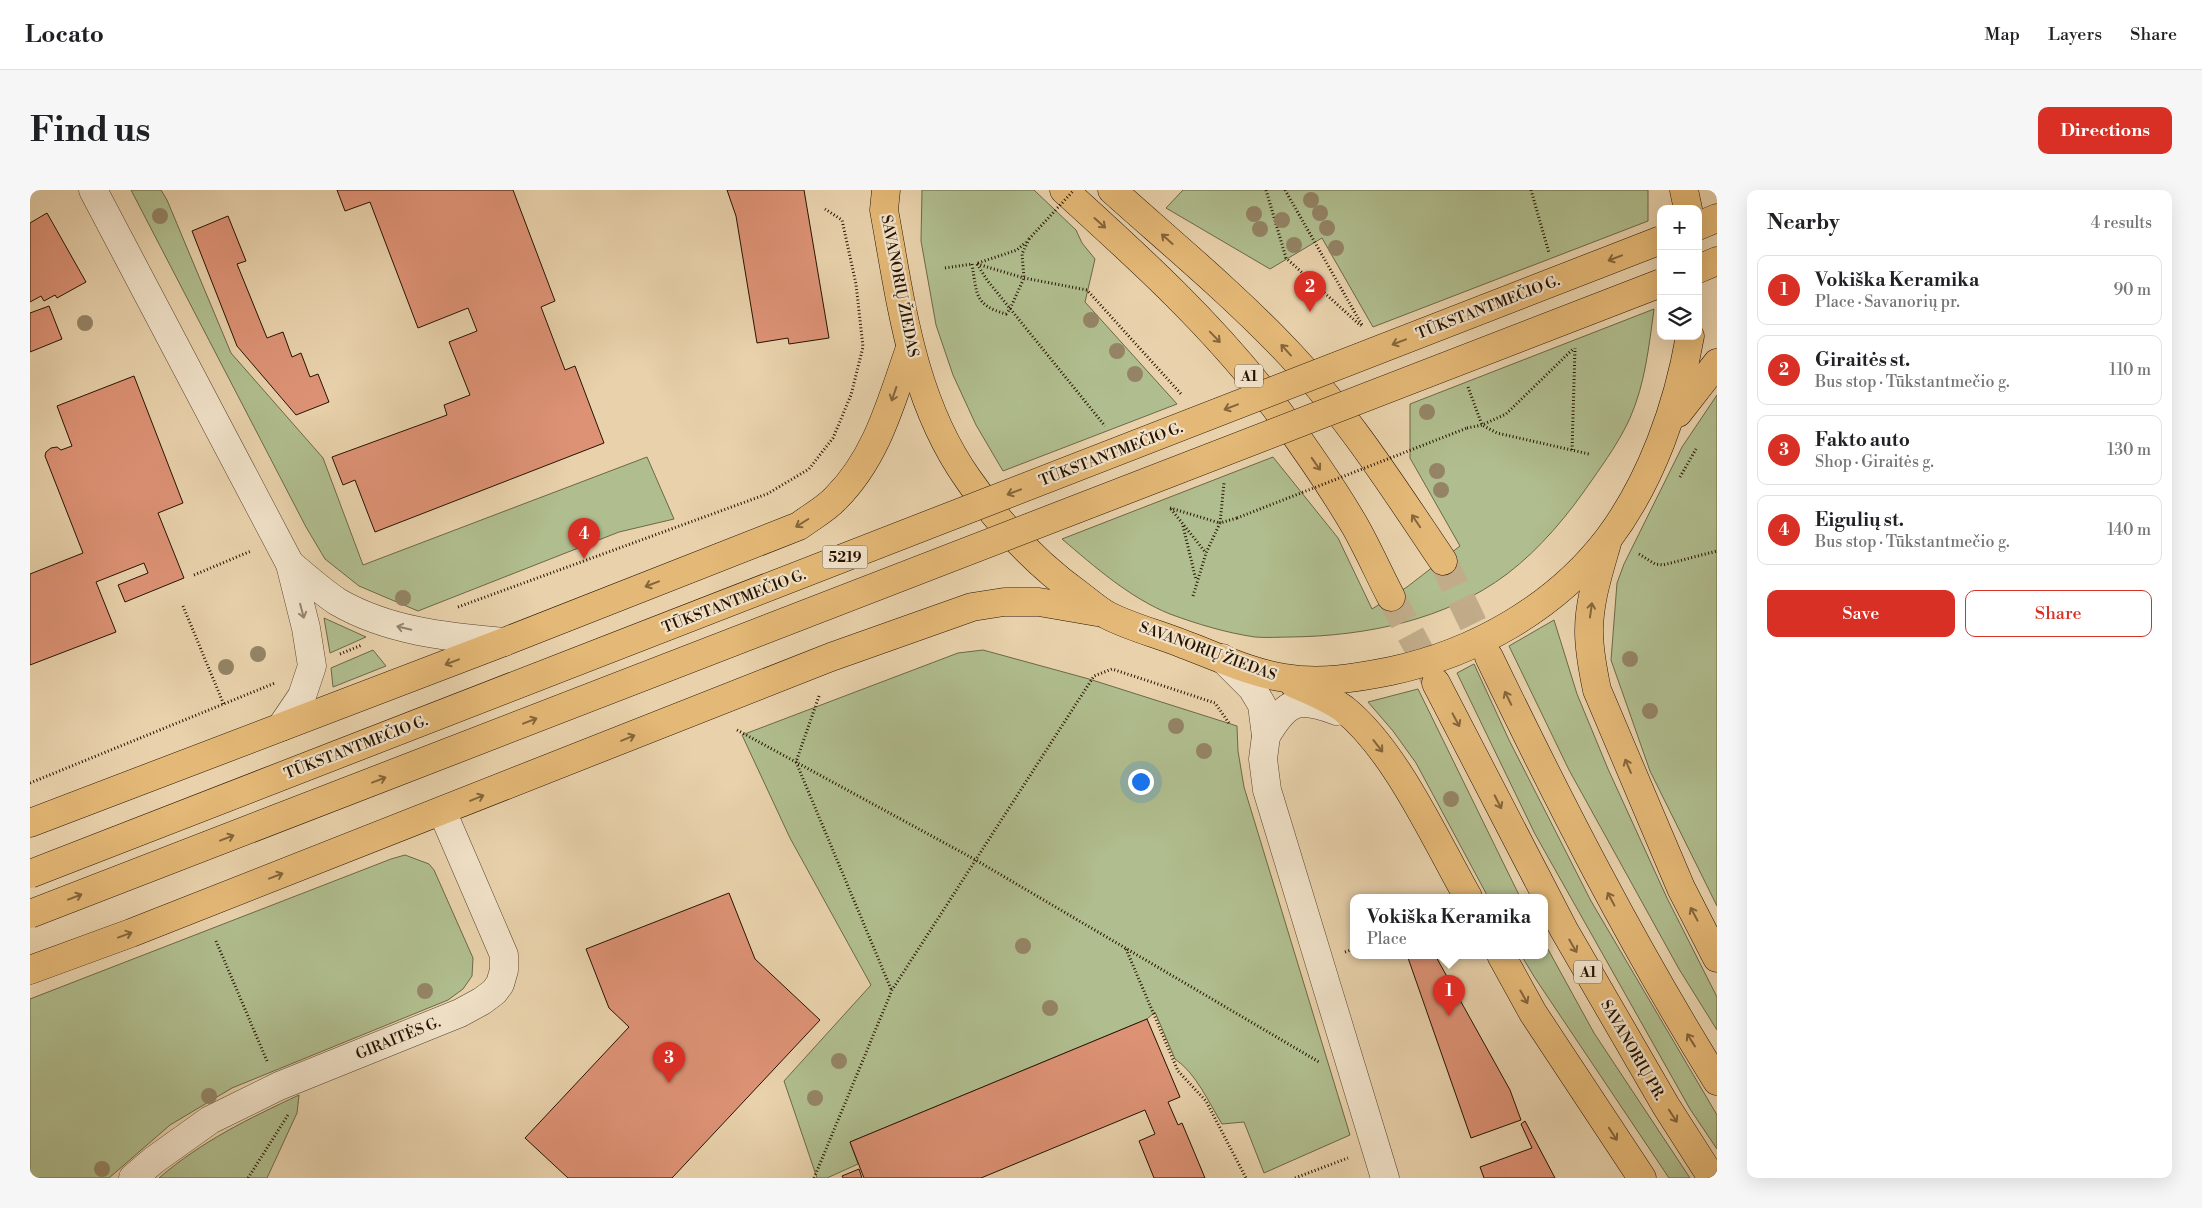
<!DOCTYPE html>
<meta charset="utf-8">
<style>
:root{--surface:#fff;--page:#f6f6f6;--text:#202124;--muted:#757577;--line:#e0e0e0;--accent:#d93025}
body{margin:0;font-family:"Libre Bodoni",serif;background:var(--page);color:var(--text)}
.controls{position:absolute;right:15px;top:15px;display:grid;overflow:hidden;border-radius:10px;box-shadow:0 5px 20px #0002}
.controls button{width:45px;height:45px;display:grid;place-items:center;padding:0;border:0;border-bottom:1px solid var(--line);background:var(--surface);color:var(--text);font:25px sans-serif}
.you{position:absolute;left:1110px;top:591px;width:18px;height:18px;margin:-12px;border:4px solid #fff;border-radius:50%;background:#1a73e8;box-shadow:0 0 0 8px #1a73e833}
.badge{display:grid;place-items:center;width:32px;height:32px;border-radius:50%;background:var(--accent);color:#fff;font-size:16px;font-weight:700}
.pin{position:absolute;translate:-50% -41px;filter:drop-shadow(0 1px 2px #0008)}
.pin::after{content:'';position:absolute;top:26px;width:18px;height:15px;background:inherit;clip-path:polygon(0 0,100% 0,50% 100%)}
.popup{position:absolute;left:1320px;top:704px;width:198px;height:65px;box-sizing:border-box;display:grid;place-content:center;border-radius:10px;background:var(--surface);filter:drop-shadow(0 1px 4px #0005);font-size:16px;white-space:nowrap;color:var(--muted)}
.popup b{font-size:19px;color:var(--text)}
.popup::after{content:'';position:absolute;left:50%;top:100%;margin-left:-10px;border:10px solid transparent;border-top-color:var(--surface)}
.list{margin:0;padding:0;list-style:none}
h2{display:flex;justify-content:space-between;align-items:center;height:65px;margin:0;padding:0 20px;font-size:21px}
h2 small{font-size:16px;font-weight:400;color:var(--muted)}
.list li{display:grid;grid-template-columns:32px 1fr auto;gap:15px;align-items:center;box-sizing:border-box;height:70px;margin:0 10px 10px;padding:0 10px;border:1px solid var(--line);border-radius:10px}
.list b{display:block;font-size:19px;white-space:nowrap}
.list p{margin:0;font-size:16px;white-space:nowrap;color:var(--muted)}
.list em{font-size:16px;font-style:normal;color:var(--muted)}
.actions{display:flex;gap:10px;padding:15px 20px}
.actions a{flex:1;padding:11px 0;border:1px solid var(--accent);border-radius:10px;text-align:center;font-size:18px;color:var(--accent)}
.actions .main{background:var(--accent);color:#fff}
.icon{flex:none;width:28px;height:28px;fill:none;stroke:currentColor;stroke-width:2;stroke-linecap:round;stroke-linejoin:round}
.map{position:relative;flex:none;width:1687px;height:988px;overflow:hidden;border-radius:10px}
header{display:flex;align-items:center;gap:30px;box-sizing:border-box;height:70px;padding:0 25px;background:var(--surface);border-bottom:1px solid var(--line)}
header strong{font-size:24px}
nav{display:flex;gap:28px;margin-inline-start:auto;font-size:18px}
.intro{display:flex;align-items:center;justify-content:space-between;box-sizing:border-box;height:120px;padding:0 30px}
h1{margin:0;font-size:35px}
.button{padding:12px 22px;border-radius:10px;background:var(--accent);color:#fff;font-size:18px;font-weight:700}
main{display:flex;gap:30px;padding:0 30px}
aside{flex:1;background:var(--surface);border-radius:10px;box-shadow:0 5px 20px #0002}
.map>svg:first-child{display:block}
.green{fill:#b0bd8e;stroke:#6b6847}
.building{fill:#dd9275;stroke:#261200}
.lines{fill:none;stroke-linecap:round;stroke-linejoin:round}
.highway-tunnel{stroke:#c1ab89;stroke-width:28;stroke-dasharray:28 14;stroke-linecap:butt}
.minor-casing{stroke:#56422b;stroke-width:29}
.highway-casing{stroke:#261200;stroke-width:29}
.path{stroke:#261200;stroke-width:3;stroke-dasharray:1 2.5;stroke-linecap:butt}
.minor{stroke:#f0e1c8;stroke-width:28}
.highway{stroke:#e4b876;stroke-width:28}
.highway-bridge-casing{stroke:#261200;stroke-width:29;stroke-linecap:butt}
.path-bridge{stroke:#261200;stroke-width:3;stroke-dasharray:1 2.5;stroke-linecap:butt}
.highway-bridge{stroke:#e4b876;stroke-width:28}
.tree{fill:#948465}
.oneway{stroke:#85653b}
.oneway2{stroke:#95846e}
.labels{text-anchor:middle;stroke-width:4.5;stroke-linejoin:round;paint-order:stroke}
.shield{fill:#f0e1c8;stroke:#63503c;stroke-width:1}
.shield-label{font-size:14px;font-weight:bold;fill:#261200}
.street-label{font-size:15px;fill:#261200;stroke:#f0e1c8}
</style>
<header>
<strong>Locato</strong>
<nav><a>Map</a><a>Layers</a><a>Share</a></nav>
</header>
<div class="intro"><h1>Find us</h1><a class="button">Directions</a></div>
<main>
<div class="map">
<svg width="1687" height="988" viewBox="0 0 1687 988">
<rect width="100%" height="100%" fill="#e8d1ab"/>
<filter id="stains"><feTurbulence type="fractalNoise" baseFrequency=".004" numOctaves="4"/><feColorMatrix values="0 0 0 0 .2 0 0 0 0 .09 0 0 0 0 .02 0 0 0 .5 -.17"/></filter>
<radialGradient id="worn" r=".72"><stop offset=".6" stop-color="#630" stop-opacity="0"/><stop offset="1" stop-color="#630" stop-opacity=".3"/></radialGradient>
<g class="green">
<polygon points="101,0 131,0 137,10 201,163 293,268 333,375 617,267 644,329 589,342 388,421 329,396 295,369 276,337"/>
<polygon points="892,0 1004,0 1046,40 1052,53 1065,69 1055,112 1147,214 973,281 946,235 923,185 906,135 891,51"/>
<polygon points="1153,0 1618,0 1618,31 1343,137 1292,48 1240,79 1136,18"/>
<path d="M1624 119C1619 156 1615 194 1600 228 1590 250 1576 270 1562 290 1538 325 1511 358 1477 384 1416 430 1336 446 1261 447 1250 447 1237 448 1225 447 1197 443 1167 434 1140 424 1100 408 1065 377 1032 349L1243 267 1308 348 1342 419 1377 397 1430 356 1380 268V214Z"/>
<polygon points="1687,205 1687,716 1620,581 1581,470 1587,393 1594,374 1652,257"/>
<polygon points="294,428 336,447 300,463"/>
<polygon points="1524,430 1547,504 1578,579 1637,708 1687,807 1687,840 1649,779 1539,580 1479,456"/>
<polygon points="343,460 356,476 303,497 301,478"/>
<path d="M953 460 1059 489 1207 536 1208 561 1214 597 1320 945 1234 983 1214 932 1192 934C1179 913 1166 883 1145 869L1125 822 1117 829 820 952 828 974 797 988H787L754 891 841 795 760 648 712 545 928 463Z"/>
<polygon points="1444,474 1479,550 1561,711 1687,925 1687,959 1660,919 1505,644 1427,483"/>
<polygon points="1388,499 1490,707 1458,707 1386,573 1363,541 1338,512"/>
<polygon points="375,665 399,674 404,680 443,768 442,786 433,799 418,810 202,898 140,935 79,988 0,988 0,809 361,669"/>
<polygon points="1514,752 1564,843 1660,988 1639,988 1505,788 1491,765 1514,765"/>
<path d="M269 905 267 923 237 988H129C172 951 218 929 269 905Z"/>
</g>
<g class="building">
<polygon points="307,0 483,0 525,111 511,117 535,180 545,176 574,253 345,342 325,290 313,295 302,267 417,225 414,215 440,205 419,152 447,141 438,118 388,138 340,12 315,21"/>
<polygon points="697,0 774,0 799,148 759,154 758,148 727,153 706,26"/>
<polygon points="17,23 56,92 27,108 25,105 14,111 11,106 0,112 0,33"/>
<polygon points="198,26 216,71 207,74 237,148 253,142 262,167 271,163 280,187 288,184 299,212 266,225 207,156 162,41"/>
<polygon points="19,116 32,149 0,162 0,123"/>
<polygon points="104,186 153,313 128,323 154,388 95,412 88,395 118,383 114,373 66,392 86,442 0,475 0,384 53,363 15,266 16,262 21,258 27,257 31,260 42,256 27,216"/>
<polygon points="699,703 725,769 790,830 642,988 538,988 495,948 599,837 579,818 556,759"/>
<polygon points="1377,765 1405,765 1480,900 1491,930 1441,948"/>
<polygon points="1117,829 1150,907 1138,912 1148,935 1152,933 1175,988 1124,988 1109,951 1125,944 1115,920 951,988 834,988 820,952"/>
<polygon points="1495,931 1525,988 1454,988 1450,977 1502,958 1491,934"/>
<polygon points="829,979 832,988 813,988 812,986"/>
</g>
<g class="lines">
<g class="highway-tunnel">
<polyline points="1413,371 1459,467"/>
<polyline points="1361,407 1406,492"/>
</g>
<g class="minor-casing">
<g id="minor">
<polyline points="63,0 260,374 276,438 282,476 272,506 251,537"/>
<path d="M260 374C275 386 291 401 308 412 358 441 417 447 474 452"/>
<polyline points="1192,468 1222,498 1232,515 1236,546 1233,569 1237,600 1355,988"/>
<path d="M1236 546C1258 509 1268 507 1307 521"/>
<polyline points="103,988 124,970 180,930 249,896 430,823 452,811 464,802 470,794 474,780 474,765 412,621"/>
</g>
</g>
<g class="highway-casing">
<g id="highway">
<path d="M856 0 854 20C871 113 882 210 938 289 969 334 1006 374 1051 406 1059 412 1068 420 1077 425 1100 437 1128 444 1153 454 1186 466 1220 483 1255 488 1290 494 1326 488 1361 481 1445 463 1525 418 1578 349 1621 292 1648 216 1660 146"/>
<path d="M1034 0C1108 67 1184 136 1245 217 1273 255 1301 295 1325 336 1338 359 1349 384 1361 407"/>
<path d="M1082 0C1139 51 1199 101 1252 156 1314 220 1363 297 1413 371"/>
<polyline points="1654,0 1658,19"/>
<polyline points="1668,36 1687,28"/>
<polyline points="1668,79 1687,71"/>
<polyline points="1648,223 1687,173"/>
<path d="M1577 353C1569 381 1559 411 1559 441 1559 461 1563 481 1567 500L1651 698 1687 768"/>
<path d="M1459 467C1529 612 1602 755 1687 891"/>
<path d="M1263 493C1280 501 1299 508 1314 519 1366 561 1405 649 1438 707"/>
<polyline points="1406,493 1534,740 1636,916 1682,988"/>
<path d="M0 633 474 452 769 336C781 327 796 319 806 308 847 267 861 212 880 158"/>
<polyline points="1471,765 1503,823 1612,988"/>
<polyline points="0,780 101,743 801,467 942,417 974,412 1009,412 1067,422"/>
</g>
</g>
<g class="path">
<polyline points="1236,0 1256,68 1331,136"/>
<polyline points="1255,0 1332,135"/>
<polyline points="1501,0 1519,63"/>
<polyline points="948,73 987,60 996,52"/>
<path d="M942 74C947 104 944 115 976 124L980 119 994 88 992 64 999 49"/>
<polyline points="947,74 994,88 1057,100 1152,205"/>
<polyline points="947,74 957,90 1075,236"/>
<polyline points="915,78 942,74"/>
<polyline points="1438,197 1452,235 1467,243 1559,264"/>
<polyline points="1437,238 1452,235 1476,224 1543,159"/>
<polyline points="1542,260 1545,158"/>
<polyline points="1650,287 1666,259"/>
<polyline points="1140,318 1190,333 1194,293"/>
<polyline points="1141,319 1176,363"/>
<polyline points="1153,336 1166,390"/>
<polyline points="1609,364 1625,374 1633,375 1687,361"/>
<polyline points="164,385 221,361"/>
<polyline points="1163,406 1176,363 1190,333 1207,328"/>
<polyline points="153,416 194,515"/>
<polyline points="428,417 737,304 779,279 803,248 821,205 833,157 826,94 812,30 795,19"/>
<polyline points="310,464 332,455"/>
<polyline points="789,506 766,572 861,799"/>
<polyline points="707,540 944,669 1289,872"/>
<polyline points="0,593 245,493"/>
<polyline points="186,751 237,871"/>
<polyline points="1096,759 1148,881 1176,911 1216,988"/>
<polyline points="1315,762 1324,759"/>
<polyline points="218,988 258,925"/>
<polyline points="784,988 862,800 1064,486 1082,479 1185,513 1199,533"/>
<polyline points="1265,988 1318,968"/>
</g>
<use href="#minor" class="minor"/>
<use href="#highway" class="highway"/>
<g class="highway-bridge-casing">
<g id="highway-bridge">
<polyline points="0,684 1631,50"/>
<polyline points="0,724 1631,93"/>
</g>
</g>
<g class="path-bridge">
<polyline points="999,49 1044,0"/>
<polyline points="1207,328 1437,238"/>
</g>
<use href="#highway-bridge" class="highway-bridge"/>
</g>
<g class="tree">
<circle cx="1281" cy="10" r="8"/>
<circle cx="1290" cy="23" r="8"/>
<circle cx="1224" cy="24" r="8"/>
<circle cx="130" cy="26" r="8"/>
<circle cx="1252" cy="30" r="8"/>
<circle cx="1297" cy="38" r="8"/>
<circle cx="1230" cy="39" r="8"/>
<circle cx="1264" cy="55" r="8"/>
<circle cx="1306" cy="58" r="8"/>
<circle cx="1061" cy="130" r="8"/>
<circle cx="55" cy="133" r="8"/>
<circle cx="1087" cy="161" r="8"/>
<circle cx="1105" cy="184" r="8"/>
<circle cx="1397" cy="222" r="8"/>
<circle cx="1407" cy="281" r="8"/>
<circle cx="1411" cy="300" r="8"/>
<circle cx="373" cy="408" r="8"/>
<circle cx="228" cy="464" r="8"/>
<circle cx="1600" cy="469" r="8"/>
<circle cx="196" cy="477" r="8"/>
<circle cx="1620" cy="521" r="8"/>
<circle cx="1146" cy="536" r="8"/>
<circle cx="1174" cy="561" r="8"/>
<circle cx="1421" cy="609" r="8"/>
<circle cx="993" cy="756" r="8"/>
<circle cx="395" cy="801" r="8"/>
<circle cx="1020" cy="818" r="8"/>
<circle cx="809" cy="871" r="8"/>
<circle cx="179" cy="906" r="8"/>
<circle cx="785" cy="908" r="8"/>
<circle cx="72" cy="979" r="8"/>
</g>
<defs><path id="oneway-shaft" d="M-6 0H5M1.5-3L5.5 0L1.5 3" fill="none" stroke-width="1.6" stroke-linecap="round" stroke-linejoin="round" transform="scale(1.25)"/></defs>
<g class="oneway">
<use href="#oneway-shaft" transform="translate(1070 33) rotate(42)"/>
<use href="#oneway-shaft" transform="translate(1137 49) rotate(-138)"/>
<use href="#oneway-shaft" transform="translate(1585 68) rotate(159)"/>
<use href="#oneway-shaft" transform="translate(1185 147) rotate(46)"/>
<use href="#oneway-shaft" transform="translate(1369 152) rotate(159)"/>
<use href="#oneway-shaft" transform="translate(1256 160) rotate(-132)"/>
<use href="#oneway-shaft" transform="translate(864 204) rotate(109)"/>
<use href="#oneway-shaft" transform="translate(1201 217) rotate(159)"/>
<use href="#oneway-shaft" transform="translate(1286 274) rotate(55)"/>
<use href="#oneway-shaft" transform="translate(984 302) rotate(159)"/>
<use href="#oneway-shaft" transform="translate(1386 331) rotate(-124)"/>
<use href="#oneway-shaft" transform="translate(772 333) rotate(148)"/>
<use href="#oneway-shaft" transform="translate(622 394) rotate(159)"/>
<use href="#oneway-shaft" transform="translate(1561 420) rotate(-82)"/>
<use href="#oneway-shaft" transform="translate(422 472) rotate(159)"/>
<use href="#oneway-shaft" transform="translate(1478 508) rotate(-116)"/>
<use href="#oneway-shaft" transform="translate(1426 530) rotate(62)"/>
<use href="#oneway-shaft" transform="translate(500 531) rotate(-21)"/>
<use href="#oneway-shaft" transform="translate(598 548) rotate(-22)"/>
<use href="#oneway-shaft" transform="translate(1348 556) rotate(52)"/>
<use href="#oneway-shaft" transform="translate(1598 576) rotate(-113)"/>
<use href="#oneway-shaft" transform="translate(349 590) rotate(-21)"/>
<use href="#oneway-shaft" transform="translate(447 608) rotate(-22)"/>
<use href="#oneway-shaft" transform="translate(1468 612) rotate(63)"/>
<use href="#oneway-shaft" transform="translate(197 648) rotate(-21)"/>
<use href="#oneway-shaft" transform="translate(246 686) rotate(-21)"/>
<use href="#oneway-shaft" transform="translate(45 707) rotate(-21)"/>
<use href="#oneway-shaft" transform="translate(1581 709) rotate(-118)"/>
<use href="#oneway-shaft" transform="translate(1664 724) rotate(-118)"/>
<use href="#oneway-shaft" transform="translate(95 745) rotate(-20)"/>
<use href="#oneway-shaft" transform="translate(1543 756) rotate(60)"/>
<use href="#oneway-shaft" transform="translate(1494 807) rotate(61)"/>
<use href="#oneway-shaft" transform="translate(1661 850) rotate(-122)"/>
<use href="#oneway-shaft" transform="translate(1643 926) rotate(57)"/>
<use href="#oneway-shaft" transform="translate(1583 944) rotate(57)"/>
</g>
<g class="oneway2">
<use href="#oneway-shaft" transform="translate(272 421) rotate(75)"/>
<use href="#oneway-shaft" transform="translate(374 438) rotate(-166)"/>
</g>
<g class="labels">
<g class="shield">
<rect x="1205" y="174.5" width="28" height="23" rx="4"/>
<rect x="792.5" y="355.5" width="45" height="23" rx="4"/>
<rect x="1544" y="770.5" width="28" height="23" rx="4"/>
</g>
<g class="shield-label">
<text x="1219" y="191">A1</text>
<text x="815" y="372">5219</text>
<text x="1558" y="787">A1</text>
</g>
<g class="street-label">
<text transform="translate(870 96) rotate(79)" y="5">SAVANORIŲ ŽIEDAS</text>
<text transform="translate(1458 117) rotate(-21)" y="5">TŪKSTANTMEČIO G.</text>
<text transform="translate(1081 264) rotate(-21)" y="5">TŪKSTANTMEČIO G.</text>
<text transform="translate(704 411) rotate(-21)" y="5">TŪKSTANTMEČIO G.</text>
<text transform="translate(1178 461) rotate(20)" y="5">SAVANORIŲ ŽIEDAS</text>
<text transform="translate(326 557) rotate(-21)" y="5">TŪKSTANTMEČIO G.</text>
<text transform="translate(368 848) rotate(-22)" y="5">GIRAITĖS G.</text>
<text transform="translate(1603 860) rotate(60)" y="5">SAVANORIŲ PR.</text>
</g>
</g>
<rect width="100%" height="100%" filter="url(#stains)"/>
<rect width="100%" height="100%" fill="url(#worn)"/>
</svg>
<div class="controls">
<button>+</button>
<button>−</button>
<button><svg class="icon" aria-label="layers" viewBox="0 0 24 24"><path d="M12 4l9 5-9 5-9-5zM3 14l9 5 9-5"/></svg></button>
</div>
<div class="you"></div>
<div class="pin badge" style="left:1419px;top:826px">1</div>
<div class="popup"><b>Vokiška Keramika</b>Place</div>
<div class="pin badge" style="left:1280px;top:122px">2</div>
<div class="pin badge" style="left:639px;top:893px">3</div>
<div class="pin badge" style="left:554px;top:369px">4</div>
</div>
<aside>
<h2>Nearby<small>4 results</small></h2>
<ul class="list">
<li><span class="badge">1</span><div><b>Vokiška Keramika</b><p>Place · Savanorių pr.</p></div><em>90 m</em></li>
<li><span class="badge">2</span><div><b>Giraitės st.</b><p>Bus stop · Tūkstantmečio g.</p></div><em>110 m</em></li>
<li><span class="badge">3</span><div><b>Fakto auto</b><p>Shop · Giraitės g.</p></div><em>130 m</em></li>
<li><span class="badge">4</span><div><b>Eigulių st.</b><p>Bus stop · Tūkstantmečio g.</p></div><em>140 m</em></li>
</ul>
<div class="actions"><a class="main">Save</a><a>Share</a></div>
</aside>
</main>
